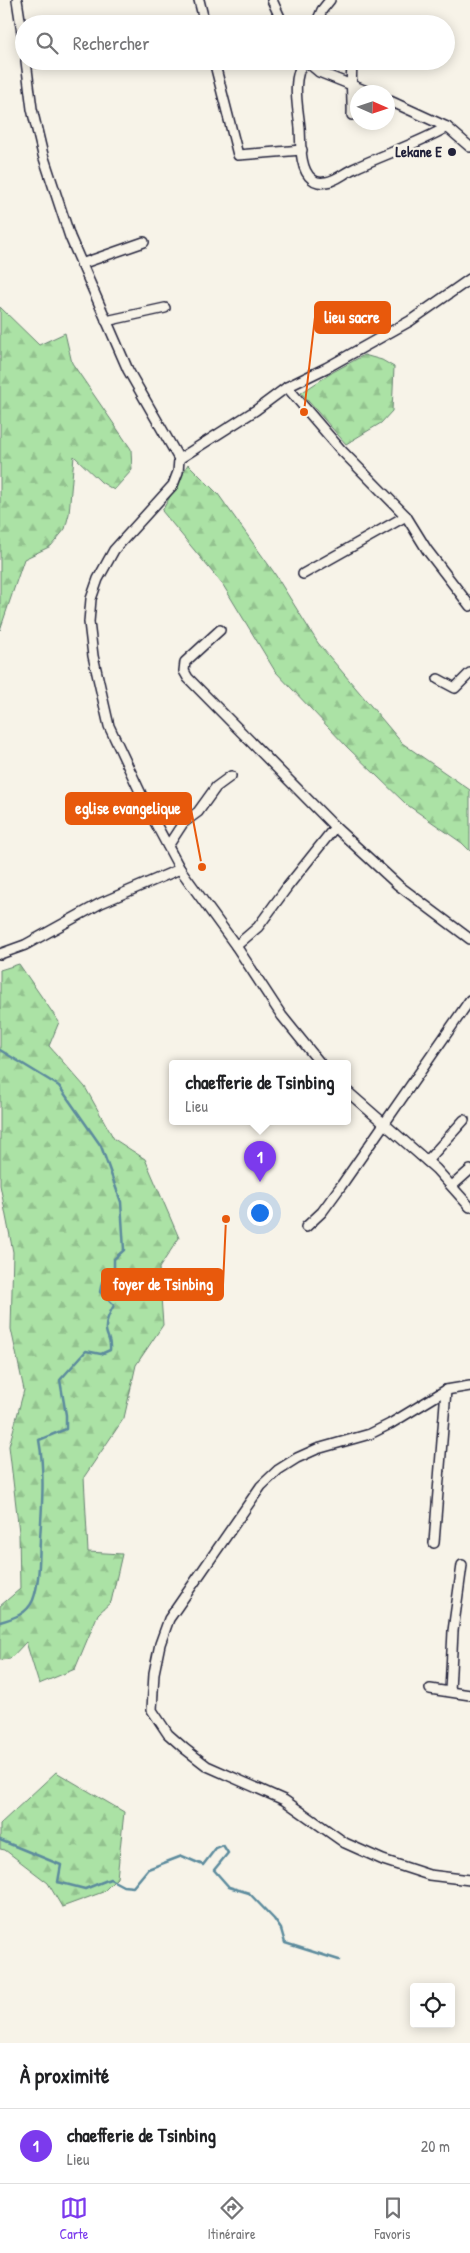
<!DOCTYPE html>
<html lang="fr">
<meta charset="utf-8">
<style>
:root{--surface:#fff;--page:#f6f6f6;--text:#202124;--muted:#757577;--line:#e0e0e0;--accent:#7c3aed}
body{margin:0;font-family:"Patrick Hand",sans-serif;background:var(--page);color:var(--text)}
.controls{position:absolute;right:15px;bottom:15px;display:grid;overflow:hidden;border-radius:5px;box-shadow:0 2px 12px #0003}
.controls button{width:45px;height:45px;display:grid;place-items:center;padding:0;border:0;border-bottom:1px solid var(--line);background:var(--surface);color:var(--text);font:25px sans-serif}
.compass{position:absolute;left:350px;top:85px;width:45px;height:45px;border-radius:50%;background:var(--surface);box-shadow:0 2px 12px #0003;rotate:93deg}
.you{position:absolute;left:259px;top:1212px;width:18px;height:18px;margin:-12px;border:4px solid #fff;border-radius:50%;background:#1a73e8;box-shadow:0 0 0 8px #1a73e833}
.badge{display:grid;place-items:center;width:32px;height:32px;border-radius:50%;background:var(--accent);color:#fff;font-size:16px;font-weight:700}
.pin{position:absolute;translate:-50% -41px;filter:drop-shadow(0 1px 2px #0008)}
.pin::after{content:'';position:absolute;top:26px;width:18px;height:15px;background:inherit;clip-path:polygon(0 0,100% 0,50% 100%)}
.popup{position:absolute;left:169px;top:1060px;width:182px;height:65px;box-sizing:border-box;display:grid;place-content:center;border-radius:5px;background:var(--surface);filter:drop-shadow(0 1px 4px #0005);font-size:16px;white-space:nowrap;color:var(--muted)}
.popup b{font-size:19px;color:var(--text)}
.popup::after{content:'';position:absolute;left:50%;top:100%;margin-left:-10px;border:10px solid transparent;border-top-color:var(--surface)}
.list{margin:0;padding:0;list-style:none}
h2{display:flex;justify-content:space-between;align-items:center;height:65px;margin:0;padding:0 20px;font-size:21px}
h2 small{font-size:16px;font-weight:400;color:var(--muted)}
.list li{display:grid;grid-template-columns:32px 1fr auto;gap:15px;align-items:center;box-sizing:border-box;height:75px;padding:0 20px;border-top:1px solid var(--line)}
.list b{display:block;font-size:19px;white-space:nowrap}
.list p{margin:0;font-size:16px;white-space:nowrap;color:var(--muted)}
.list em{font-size:16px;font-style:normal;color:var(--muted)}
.icon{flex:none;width:28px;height:28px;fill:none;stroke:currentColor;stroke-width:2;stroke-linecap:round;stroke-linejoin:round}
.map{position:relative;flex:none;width:470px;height:2043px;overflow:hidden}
.search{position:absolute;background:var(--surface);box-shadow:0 2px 12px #0003;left:15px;right:15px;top:15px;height:55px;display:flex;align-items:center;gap:12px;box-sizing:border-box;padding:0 18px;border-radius:28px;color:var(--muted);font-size:19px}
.sheet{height:140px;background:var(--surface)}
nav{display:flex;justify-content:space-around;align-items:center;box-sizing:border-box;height:70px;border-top:1px solid var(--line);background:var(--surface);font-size:14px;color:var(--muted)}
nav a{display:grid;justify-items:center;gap:2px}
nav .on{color:var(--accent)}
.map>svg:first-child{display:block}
.forest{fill:url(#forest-firs);stroke:#668270}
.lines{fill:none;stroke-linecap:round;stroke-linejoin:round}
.stream{stroke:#5c8b9d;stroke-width:2.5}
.street-casing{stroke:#22223b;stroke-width:12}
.street{stroke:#f7f3e8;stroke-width:9}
.poi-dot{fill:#22223b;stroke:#f7f3e8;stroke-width:2}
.labels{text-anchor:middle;stroke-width:5;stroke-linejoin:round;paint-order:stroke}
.poi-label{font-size:15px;font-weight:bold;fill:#22223b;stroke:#f7f3e8;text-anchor:end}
.leader{fill:none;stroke:#e8590c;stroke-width:2}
.callout-dot{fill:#e8590c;stroke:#f7f3e8;stroke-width:2}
.callout{fill:#e8590c;stroke:#e8590c;stroke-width:2}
.callout-label{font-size:16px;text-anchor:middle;font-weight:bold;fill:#fff}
</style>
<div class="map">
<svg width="470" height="2043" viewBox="0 0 470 2043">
<defs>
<pattern id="forest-firs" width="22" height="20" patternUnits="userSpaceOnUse" patternTransform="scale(1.25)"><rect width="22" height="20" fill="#abe2a5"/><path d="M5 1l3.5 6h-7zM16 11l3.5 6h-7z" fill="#93c28f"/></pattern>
</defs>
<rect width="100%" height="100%" fill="#f7f3e8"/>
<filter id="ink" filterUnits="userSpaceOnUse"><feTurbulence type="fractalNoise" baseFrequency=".02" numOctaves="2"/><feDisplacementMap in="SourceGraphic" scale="10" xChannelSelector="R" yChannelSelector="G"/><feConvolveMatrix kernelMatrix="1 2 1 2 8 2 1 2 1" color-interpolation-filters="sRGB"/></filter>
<g filter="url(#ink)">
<g class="forest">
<polygon points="0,307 39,345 65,333 72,363 131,449 132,470 114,490 101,482 74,456 69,514 65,529 51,546 24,559 0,630"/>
<polygon points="364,355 382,360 394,367 392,411 381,423 346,444 301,393 333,372"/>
<polygon points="188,464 218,494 273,571 318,643 402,743 470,790 470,851 462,843 406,804 347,747 275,671 223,585 162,511"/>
<polygon points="19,964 59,1022 49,1046 85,1087 114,1139 145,1159 179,1238 159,1268 163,1325 136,1365 124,1418 84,1477 88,1552 122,1554 111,1602 98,1614 75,1669 39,1684 26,1642 10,1659 0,1660 0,1606 20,1589 19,1532 9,1446 24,1390 11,1329 13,1252 0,1185 0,970"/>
<polygon points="56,1772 124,1812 117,1878 103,1892 62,1907 48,1883 5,1850 0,1849 0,1824"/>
</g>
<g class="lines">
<g class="stream">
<path d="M0 1050 59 1086 101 1146 121 1202 124 1250 114 1259V1270L102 1282 100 1292 114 1305C110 1312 105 1322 106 1330 107 1338 111 1339 110 1350L101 1354 86 1351 60 1380 66 1415V1429L39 1440C45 1472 42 1506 40 1539 39 1558 40 1581 33 1600 27 1614 14 1618 0 1622"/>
<polyline points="0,1840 61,1865 58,1882 85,1889 110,1879 123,1886 133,1887 148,1869 182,1856 203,1865 216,1848 223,1845 228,1853 214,1870 229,1887 249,1893 274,1919 281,1929 285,1943 339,1960"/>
</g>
<g class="street-casing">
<g id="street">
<polyline points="17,0 24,46"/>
<polyline points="199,0 205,24"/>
<polyline points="272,0 283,24"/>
<polyline points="316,24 322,10 330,0"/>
<polyline points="26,61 32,109 43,155 70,237 128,370 179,459 178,472 173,485 114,550 98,579 91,599 89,622 93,656 109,726 150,813 180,869 236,946 282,1016 320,1063"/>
<polyline points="214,61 238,155 302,150"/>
<path d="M304 61C291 79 298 107 300 128 301 142 299 169 312 179 315 182 321 183 326 182 336 181 344 173 353 169 385 154 417 144 447 127"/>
<polyline points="306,61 319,72 369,92"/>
<polyline points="388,100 447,127 470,147"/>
<path d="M352 115C353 103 349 67 354 61"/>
<polyline points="81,264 144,242"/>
<polyline points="106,321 165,308"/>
<polyline points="287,387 341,450 406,516 427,550 470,606"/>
<polyline points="179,459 256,410 287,387 326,368 410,321 470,279"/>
<polyline points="303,574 406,516"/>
<polyline points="220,630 185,662 184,671 188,678 335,827"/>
<polyline points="438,679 455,688 470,673"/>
<polyline points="168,846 183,823 198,812 216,787 231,776"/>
<polyline points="236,946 258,927 288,886 335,827 398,885 470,939"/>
<polyline points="0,954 25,945 101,903 180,869"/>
<polyline points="348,1092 436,1169 470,1207"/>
<polyline points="427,1161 464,1120"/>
<polyline points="452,1186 470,1170"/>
<polyline points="306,1227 322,1212 341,1186 470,1000"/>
<polyline points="470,1386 446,1390 390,1424 370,1434 317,1449 297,1458 278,1470 261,1486 169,1619 160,1644 154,1673 152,1710 168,1734 185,1749 207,1766 284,1800 345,1843 383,1860 429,1875 470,1880"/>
<polyline points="434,1543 446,1390"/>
<polyline points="430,1689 470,1695"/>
<polyline points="450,1691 453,1631 462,1565"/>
</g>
</g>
<use href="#street" class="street"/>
</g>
</g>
<circle class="poi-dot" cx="452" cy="152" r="5"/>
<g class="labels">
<g class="poi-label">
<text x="442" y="157">Lekane E</text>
</g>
</g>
<path class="leader" d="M304 412L315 317M202 867L191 809M226 1219L223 1285"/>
<g class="callout-dot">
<circle cx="304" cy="412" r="5"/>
<circle cx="202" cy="867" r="5"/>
<circle cx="226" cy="1219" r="5"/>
</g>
<g class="callout">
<rect x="315" y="302" width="75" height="31" rx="5"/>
<rect x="66" y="793" width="125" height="31" rx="5"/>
<rect x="102" y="1269" width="121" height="31" rx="5"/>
</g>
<g class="callout-label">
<text x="352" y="323">lieu sacre</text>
<text x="128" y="814">eglise evangelique</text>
<text x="163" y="1290">foyer de Tsinbing</text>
</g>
</svg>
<div class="controls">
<button><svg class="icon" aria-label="locate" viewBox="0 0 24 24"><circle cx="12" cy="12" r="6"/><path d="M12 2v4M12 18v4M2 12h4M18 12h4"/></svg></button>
</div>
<svg class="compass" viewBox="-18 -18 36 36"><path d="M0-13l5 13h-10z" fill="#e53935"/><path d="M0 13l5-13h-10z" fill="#757577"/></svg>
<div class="you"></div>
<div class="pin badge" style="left:260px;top:1182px">1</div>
<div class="popup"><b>chaefferie de Tsinbing</b>Lieu</div>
<div class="search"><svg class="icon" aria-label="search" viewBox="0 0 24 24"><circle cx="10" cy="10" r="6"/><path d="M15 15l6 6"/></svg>Rechercher</div>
</div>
<section class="sheet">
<h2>À proximité<small></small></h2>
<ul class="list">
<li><span class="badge">1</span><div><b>chaefferie de Tsinbing</b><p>Lieu</p></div><em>20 m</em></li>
</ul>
</section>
<nav>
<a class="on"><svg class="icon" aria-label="map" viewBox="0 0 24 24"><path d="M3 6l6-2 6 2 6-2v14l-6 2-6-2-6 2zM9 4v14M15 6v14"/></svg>Carte</a>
<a><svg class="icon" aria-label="directions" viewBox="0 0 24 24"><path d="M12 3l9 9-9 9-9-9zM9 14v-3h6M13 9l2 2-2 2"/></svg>Itinéraire</a>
<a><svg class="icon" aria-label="saved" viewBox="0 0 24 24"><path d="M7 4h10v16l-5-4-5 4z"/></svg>Favoris</a>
</nav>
